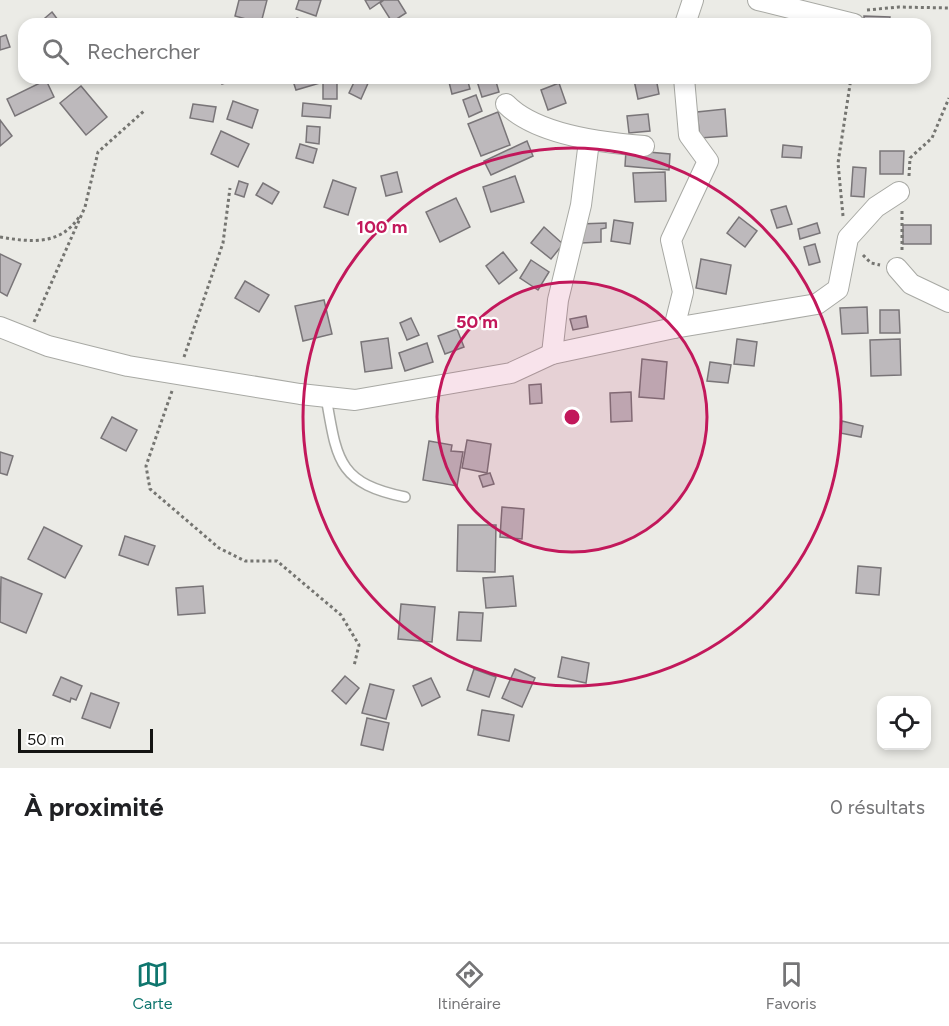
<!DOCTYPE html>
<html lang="fr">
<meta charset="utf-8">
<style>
:root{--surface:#fff;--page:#f2f2f2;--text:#202124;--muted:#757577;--line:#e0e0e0;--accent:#0f766e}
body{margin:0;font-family:Figtree,sans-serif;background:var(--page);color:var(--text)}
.controls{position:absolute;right:18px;bottom:18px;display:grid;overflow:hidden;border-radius:12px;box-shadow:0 3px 9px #0003}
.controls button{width:54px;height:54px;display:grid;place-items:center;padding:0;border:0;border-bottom:2px solid var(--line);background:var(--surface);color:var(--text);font:30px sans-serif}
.scale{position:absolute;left:18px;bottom:15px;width:135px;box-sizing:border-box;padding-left:6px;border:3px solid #141412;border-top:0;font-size:16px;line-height:21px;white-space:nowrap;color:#141412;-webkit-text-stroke:4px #fff;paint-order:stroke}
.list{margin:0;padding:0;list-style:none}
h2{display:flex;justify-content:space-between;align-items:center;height:78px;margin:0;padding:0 24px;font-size:26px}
h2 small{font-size:20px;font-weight:400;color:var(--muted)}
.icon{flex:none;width:33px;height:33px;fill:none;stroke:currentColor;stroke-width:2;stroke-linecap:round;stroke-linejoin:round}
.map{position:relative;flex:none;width:949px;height:768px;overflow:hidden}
.search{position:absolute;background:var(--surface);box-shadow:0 3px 9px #0003;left:18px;right:18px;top:18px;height:66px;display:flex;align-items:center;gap:15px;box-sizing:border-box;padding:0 21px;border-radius:18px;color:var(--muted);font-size:22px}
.sheet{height:174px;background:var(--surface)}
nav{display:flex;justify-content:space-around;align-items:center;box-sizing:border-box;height:84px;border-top:2px solid var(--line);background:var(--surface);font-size:16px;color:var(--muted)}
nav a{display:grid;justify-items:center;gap:3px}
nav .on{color:var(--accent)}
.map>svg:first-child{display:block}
.building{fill:#bdb9bc;stroke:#797578;stroke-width:1.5}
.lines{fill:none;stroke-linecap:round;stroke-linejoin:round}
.lane-casing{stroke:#a8a9a4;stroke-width:12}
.street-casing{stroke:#a8a9a4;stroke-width:22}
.path{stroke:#757571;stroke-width:3;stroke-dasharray:3 3;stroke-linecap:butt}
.lane{stroke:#fff;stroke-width:9}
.street{stroke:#fff;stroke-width:20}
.ring{fill:none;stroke:#c2185b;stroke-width:3}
.centre{fill:#c2185b;stroke:#fff;stroke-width:3}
.ring-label{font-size:18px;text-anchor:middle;font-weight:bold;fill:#c2185b;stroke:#fff;stroke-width:4.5;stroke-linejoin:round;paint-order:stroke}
</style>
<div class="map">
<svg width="949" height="768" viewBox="0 0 949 768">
<rect width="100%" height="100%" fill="#ebebe6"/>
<g class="building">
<polygon points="239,0 267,0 261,23 235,16"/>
<polygon points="299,0 321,0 316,16 296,9"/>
<polygon points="365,0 383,0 370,9"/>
<polygon points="384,0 398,0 406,13 392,22 380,3"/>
<polygon points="52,12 61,24 38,24"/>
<polygon points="864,16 890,17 889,24 864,24"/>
<polygon points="297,18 313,24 295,24"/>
<polygon points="6,35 10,47 0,50 0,37"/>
<polygon points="221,78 241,78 222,84"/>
<polygon points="292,78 319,78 320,83 296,90"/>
<rect x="323" y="78" width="14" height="21"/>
<polygon points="356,78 369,81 361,99 349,93"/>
<polygon points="448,78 467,78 470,89 452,94"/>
<polygon points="476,78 495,78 499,92 482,97"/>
<polygon points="644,78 656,78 659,94 638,99 634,80"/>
<rect x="708" y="78" width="29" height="2"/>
<polygon points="798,78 818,78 817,83 798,80"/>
<polygon points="46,80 54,97 15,116 7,99"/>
<polygon points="559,83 566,103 548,110 541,90"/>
<polygon points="81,86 107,117 86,135 60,103"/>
<polygon points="476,95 482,111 469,117 463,100"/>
<polygon points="233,101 258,110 252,128 227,119"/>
<polygon points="303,103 331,106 330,118 302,116"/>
<polygon points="193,104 216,107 213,122 190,118"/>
<polygon points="725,109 727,136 700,138 697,112"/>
<polygon points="498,112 510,145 481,156 468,124"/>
<polygon points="648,114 650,131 629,133 627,116"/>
<polygon points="0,120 12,136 0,146"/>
<polygon points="307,126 320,127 319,144 306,142"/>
<polygon points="221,131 249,144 238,167 211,154"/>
<polygon points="527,141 533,156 491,175 484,161"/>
<polygon points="300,144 317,149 313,163 296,158"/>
<polygon points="783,145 802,147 801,158 782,157"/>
<polygon points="626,150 670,154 669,170 625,166"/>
<polygon points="880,151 904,151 903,174 880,174"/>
<polygon points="853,167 866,168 864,197 851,196"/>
<polygon points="397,172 402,192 386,196 381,176"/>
<polygon points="665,172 666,201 635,202 633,173"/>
<polygon points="515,176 524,202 491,212 483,187"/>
<polygon points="333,180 356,188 348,215 324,207"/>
<polygon points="239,181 248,184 244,197 235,194"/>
<polygon points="263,183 279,192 272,204 256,195"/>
<polygon points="456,198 470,227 440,242 426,212"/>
<polygon points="786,206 792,224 777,228 771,210"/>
<polygon points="739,217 757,231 745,247 727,233"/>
<polygon points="614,220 633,223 630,244 611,241"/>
<polygon points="606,223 606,228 601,229 601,242 581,243 579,224"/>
<polygon points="817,223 820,233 800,239 798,229"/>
<rect x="903" y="225" width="28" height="19"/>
<polygon points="544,227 563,244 551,259 531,243"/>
<polygon points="815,244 820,262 809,265 804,247"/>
<polygon points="503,252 517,270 499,284 486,266"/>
<polygon points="0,254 21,264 7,296 0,292"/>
<polygon points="701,259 731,265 726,294 696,288"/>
<polygon points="531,260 549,272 538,290 520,278"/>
<polygon points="245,281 269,295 259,312 235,298"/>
<polygon points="324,300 332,334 303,341 295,306"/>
<polygon points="867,307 868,333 842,334 840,308"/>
<polygon points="880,310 899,310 900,333 880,333"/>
<polygon points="586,316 588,327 573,330 570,319"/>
<polygon points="411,318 419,335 407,340 400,323"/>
<polygon points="457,329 464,347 445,354 438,336"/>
<polygon points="388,338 392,368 365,372 361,342"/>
<polygon points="737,339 757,342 754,366 734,364"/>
<polygon points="900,339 901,375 871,376 870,340"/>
<polygon points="427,343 433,362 405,371 399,353"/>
<polygon points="642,359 667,362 664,399 639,397"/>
<polygon points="710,362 731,365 728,383 707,381"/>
<polygon points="541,384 542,403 530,404 529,385"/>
<polygon points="631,392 632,421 611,422 610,393"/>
<polygon points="112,417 137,430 126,451 101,438"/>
<polygon points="842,421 863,426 861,437 840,433"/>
<polygon points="467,440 491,444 487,473 462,468"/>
<polygon points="429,441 452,445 451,451 463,452 457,486 423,480"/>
<polygon points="0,452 13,456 7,475 0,473"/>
<polygon points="490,473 494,484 483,487 479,476"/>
<polygon points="502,507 524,509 522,539 500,537"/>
<polygon points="458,525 496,525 495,572 457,571"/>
<polygon points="44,527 82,546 65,578 28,559"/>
<polygon points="125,536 155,546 148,565 119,555"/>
<polygon points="858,566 881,568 879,595 856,593"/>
<polygon points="513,576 516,606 486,608 483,578"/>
<polygon points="1,577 42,594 26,633 0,622"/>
<polygon points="203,586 205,613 178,615 176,588"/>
<polygon points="401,604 435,607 432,642 398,639"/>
<polygon points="459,612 483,613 481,641 457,640"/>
<polygon points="562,657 589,663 586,683 558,677"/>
<polygon points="474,669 496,677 489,697 467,690"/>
<polygon points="515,669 535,678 522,707 502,698"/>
<polygon points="345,676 359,688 346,704 332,691"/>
<polygon points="61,677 82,686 76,700 71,698 70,702 53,695"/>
<polygon points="431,678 440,697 422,706 413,686"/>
<polygon points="370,684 394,690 386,719 362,713"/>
<polygon points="91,693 119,703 110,728 82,718"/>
<polygon points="482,710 514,715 509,741 478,735"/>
<polygon points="367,718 389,723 383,750 361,745"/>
</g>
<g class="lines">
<g class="lane-casing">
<path id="lane" d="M326 397C337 459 337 483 405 497"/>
</g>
<g class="street-casing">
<g id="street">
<polyline points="758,0 854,24"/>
<polyline points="685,24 693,0"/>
<path d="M506 104C536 135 603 143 644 146"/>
<polyline points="897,268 911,284 949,302"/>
<polyline points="0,327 48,346 128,366 300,394 355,400 511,373 552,354 674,328 817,304 838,289 848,238 876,207 899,192"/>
<polyline points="674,328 683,292 671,240 708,161 689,135 684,78"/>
<polyline points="552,354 558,300 581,205 589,141"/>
</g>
</g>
<g class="path">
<polyline points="867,10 899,7 949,8"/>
<polyline points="909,176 910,158 932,138 949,98"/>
<polyline points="843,216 838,163 851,78"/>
<path d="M0 237C30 242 60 246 79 217"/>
<polyline points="902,250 902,211"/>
<polyline points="863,255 871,263 880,265"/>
<polyline points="34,322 85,207 98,152 144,111"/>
<polyline points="184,357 223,243 230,188"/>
<polyline points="172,391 146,466 150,489 219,548 245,561 277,561 341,615 359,645 354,666"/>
</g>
<use href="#lane" class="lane"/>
<use href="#street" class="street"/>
</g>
<circle cx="572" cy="417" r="135" fill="#c2185b" fill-opacity=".12"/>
<g class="ring">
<circle cx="572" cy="417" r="135"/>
<circle cx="572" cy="417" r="269"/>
</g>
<circle cx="572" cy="417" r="9" class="centre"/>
<g class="ring-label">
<text x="382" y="233">100 m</text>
<text x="477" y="328">50 m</text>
</g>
</svg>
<div class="controls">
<button><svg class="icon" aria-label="locate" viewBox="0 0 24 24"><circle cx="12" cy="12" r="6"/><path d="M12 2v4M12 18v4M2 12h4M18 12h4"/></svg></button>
</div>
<div class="scale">50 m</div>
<div class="search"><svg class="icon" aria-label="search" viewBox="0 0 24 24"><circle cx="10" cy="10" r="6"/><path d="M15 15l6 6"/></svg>Rechercher</div>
</div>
<section class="sheet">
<h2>À proximité<small>0 résultats</small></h2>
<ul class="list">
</ul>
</section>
<nav>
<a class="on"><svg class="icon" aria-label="map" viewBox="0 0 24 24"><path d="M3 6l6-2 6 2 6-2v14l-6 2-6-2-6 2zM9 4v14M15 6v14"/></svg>Carte</a>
<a><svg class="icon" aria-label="directions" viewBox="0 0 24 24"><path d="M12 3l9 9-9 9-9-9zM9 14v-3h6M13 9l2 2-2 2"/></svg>Itinéraire</a>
<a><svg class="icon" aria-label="saved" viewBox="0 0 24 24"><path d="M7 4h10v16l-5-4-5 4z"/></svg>Favoris</a>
</nav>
